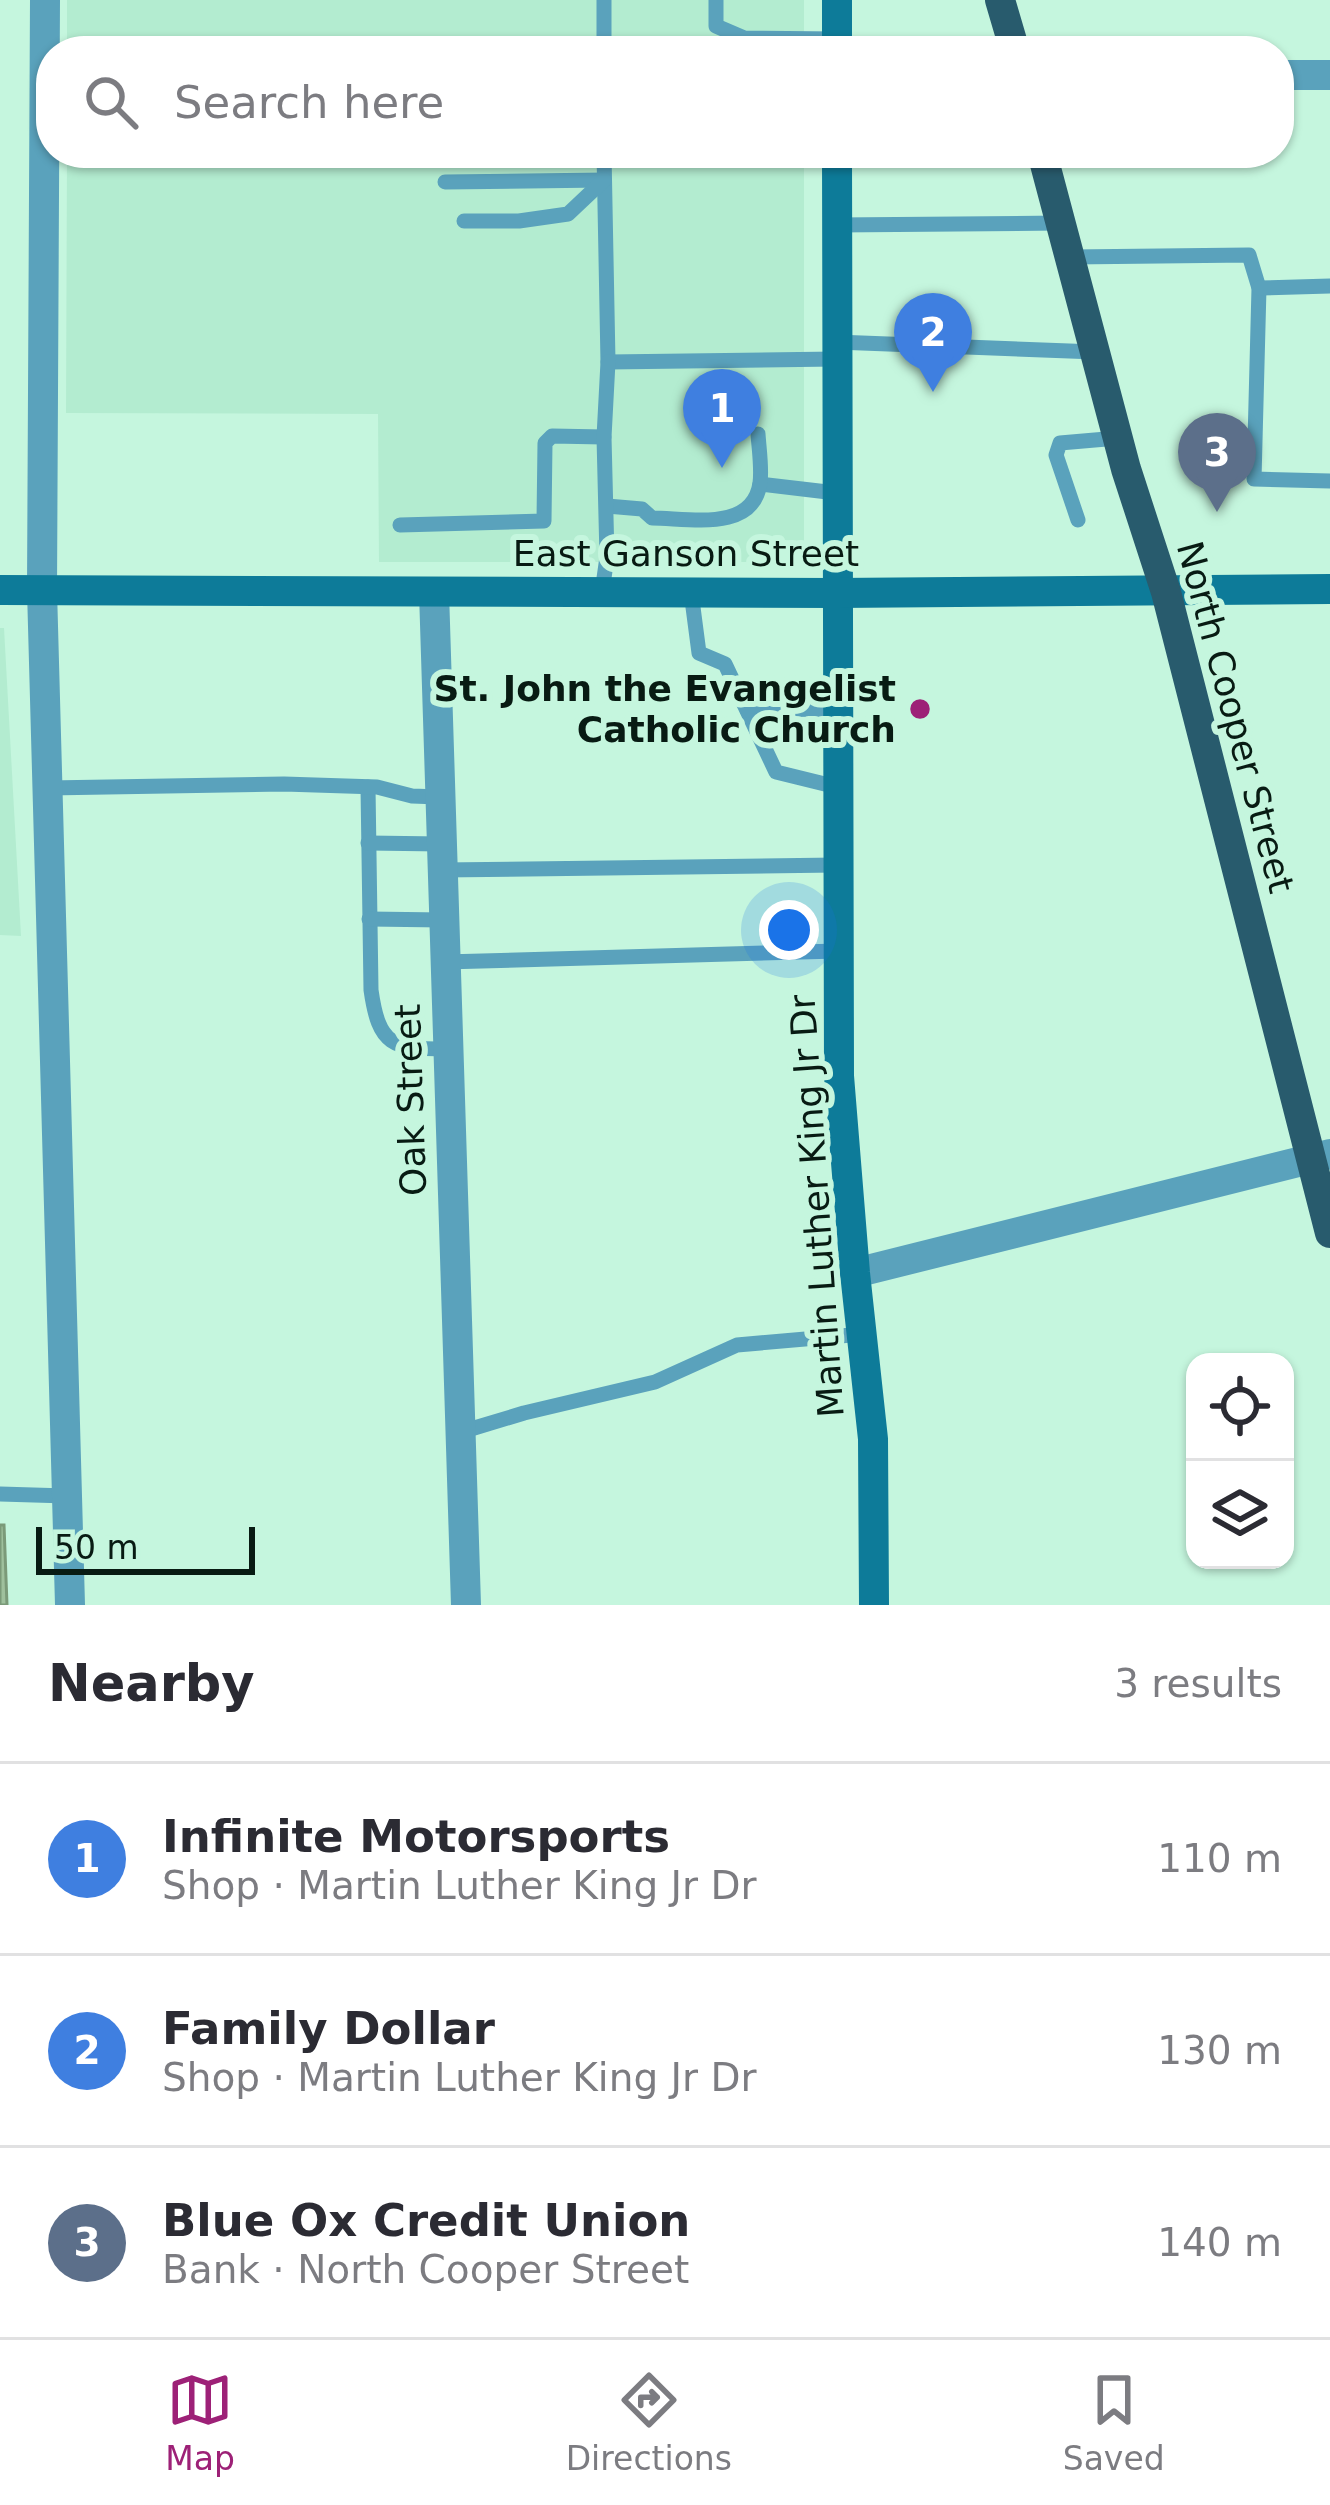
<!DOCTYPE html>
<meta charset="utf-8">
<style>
:root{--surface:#fff;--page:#f2f2f3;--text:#2b2b33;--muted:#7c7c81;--line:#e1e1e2;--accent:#9d2177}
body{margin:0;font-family:"DejaVu Sans",sans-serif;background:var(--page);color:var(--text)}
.controls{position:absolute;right:36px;bottom:36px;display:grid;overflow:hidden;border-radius:24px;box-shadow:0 3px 9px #0004}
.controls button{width:108px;height:108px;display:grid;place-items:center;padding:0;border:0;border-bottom:3px solid var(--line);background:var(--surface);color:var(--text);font:60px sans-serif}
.scale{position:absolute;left:36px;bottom:30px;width:219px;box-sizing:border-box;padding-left:12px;border:6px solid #081b13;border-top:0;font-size:33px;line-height:42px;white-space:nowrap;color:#081b13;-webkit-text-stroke:9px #c5f6de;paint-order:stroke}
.you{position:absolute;left:789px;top:930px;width:42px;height:42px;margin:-30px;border:9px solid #fff;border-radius:50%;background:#1a73e8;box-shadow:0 0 0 18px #1a73e833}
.badge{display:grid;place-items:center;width:78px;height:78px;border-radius:50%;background:var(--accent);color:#fff;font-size:39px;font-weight:700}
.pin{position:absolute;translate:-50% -99px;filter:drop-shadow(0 3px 6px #0008)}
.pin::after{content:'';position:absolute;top:63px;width:42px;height:36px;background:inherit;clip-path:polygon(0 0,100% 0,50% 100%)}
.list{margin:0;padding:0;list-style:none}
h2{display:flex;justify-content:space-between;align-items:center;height:156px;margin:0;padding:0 48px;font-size:51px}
h2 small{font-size:39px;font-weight:400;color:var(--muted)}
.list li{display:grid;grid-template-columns:78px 1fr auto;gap:36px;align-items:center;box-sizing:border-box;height:192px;padding:0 48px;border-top:3px solid var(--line)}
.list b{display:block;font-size:45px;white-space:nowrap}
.list p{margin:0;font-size:39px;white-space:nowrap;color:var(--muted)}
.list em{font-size:39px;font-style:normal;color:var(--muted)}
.icon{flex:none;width:66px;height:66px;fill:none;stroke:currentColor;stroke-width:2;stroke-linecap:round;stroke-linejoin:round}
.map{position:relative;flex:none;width:1330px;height:1605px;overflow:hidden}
.search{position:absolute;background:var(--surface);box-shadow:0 3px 9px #0004;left:36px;right:36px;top:36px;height:132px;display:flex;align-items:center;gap:30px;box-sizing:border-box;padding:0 42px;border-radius:48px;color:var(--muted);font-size:45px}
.sheet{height:732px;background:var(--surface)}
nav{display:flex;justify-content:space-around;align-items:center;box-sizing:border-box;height:168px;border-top:3px solid var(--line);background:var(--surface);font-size:33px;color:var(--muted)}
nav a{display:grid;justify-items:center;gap:6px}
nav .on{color:var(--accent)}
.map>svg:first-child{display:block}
.built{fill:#b3ecd0}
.building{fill:#9fc09d;stroke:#7b9a79;stroke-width:3}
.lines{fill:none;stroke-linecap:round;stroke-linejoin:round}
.lane{stroke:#5aa2bc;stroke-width:15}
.street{stroke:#5aa2bc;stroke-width:30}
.secondary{stroke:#0d7b99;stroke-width:30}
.primary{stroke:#285b6d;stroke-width:30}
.poi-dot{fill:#9d2177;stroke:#c5f6de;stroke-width:4.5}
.labels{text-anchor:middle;stroke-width:12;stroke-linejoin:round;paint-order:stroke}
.street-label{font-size:36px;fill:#081b13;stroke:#c5f6de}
.poi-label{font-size:36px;font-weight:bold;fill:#081b13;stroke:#c5f6de;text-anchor:end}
</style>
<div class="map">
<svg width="1330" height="1605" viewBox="0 0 1330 1605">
<rect width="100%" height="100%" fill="#c5f6de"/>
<g class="built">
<rect x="67" y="0" width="737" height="51"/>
<polygon points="67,153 804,153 804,562 379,562 378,414 66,413"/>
<polygon points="0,628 4,628 21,936 0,935"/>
</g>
<polygon class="building" points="0,1525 4,1525 7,1605 0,1605"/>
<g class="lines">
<g class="lane">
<polyline points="604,0 604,51"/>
<polyline points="716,0 716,26 744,38 837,39"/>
<polyline points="604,153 608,362 836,359"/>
<polyline points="445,182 604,180"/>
<polyline points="464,221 519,221 568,214 604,180"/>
<polyline points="836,225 1061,223"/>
<polyline points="1071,257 1249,255 1259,288 1254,479 1330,481"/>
<polyline points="1259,288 1330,286"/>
<polyline points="836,342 1096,352"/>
<polyline points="760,484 836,493"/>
<path d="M607 506 642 509 652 518C688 518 753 533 760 483 762 468 759 449 758 434"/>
<polyline points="1078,520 1056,455 1060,443 1118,438"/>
<polyline points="400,525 544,521 545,443 552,436 604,437"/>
<polyline points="602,592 607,557 604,437 608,362"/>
<polyline points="691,592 699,653 725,664 776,772 837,787"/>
<polyline points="747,710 837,709"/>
<path d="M368 787 371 990C379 1046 392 1049 447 1049"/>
<polyline points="48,788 284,784 377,787 412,796 439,797"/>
<polyline points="368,843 441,844"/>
<polyline points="441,870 836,865"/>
<polyline points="369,919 443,920"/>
<polyline points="444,962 838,951"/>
<polyline points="461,1432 524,1413 655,1382 737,1345 863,1334"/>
<polyline points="0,1494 67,1496"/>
</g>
<g class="street">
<polyline points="45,0 42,590 70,1605"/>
<polyline points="1279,75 1330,75"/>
<polyline points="434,592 466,1605"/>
<polyline points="855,1273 1330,1154"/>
</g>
<g class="secondary">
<polyline points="837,51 837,0"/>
<polyline points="837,153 839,1076 855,1273 873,1439 874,1605"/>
<polyline points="0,590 836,593 1330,589"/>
</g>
<g class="primary">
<polyline points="1000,0 1015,51"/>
<polyline points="1042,153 1126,469 1166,592 1330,1233"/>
</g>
</g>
<circle class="poi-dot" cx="920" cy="709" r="12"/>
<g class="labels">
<g class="street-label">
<text x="686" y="566">East Ganson Street</text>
<text transform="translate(1236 717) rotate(75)" y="13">North Cooper Street</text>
<text transform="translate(410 1100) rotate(-92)" y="13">Oak Street</text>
<text transform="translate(816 1206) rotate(-94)" y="13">Martin Luther King Jr Dr</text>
</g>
<g class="poi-label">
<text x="896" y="701">St. John the Evangelist<tspan x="896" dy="41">Catholic Church</tspan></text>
</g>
</g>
</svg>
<div class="controls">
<button><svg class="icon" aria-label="locate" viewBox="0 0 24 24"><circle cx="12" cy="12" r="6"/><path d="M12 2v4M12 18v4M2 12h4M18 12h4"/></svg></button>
<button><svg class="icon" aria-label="layers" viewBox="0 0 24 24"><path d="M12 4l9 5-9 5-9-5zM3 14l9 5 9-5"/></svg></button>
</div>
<div class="scale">50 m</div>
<div class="you"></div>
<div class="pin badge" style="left:722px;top:468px;background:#3f7fe0">1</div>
<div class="pin badge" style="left:933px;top:392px;background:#3f7fe0">2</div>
<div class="pin badge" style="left:1217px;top:512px;background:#5c6f8a">3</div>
<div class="search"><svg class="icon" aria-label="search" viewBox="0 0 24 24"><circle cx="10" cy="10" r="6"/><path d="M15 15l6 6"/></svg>Search here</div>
</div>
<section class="sheet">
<h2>Nearby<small>3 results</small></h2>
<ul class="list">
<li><span class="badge" style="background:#3f7fe0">1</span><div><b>Infinite Motorsports</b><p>Shop · Martin Luther King Jr Dr</p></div><em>110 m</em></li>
<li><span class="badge" style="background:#3f7fe0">2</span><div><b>Family Dollar</b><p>Shop · Martin Luther King Jr Dr</p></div><em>130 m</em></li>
<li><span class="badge" style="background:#5c6f8a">3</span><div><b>Blue Ox Credit Union</b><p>Bank · North Cooper Street</p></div><em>140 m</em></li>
</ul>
</section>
<nav>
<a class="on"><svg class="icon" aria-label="map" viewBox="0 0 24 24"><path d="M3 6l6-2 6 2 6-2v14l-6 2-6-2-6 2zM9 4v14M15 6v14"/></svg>Map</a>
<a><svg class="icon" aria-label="directions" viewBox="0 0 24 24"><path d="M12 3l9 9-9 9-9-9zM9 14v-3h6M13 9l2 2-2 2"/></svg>Directions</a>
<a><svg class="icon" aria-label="saved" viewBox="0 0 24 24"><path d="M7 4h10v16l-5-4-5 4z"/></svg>Saved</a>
</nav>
